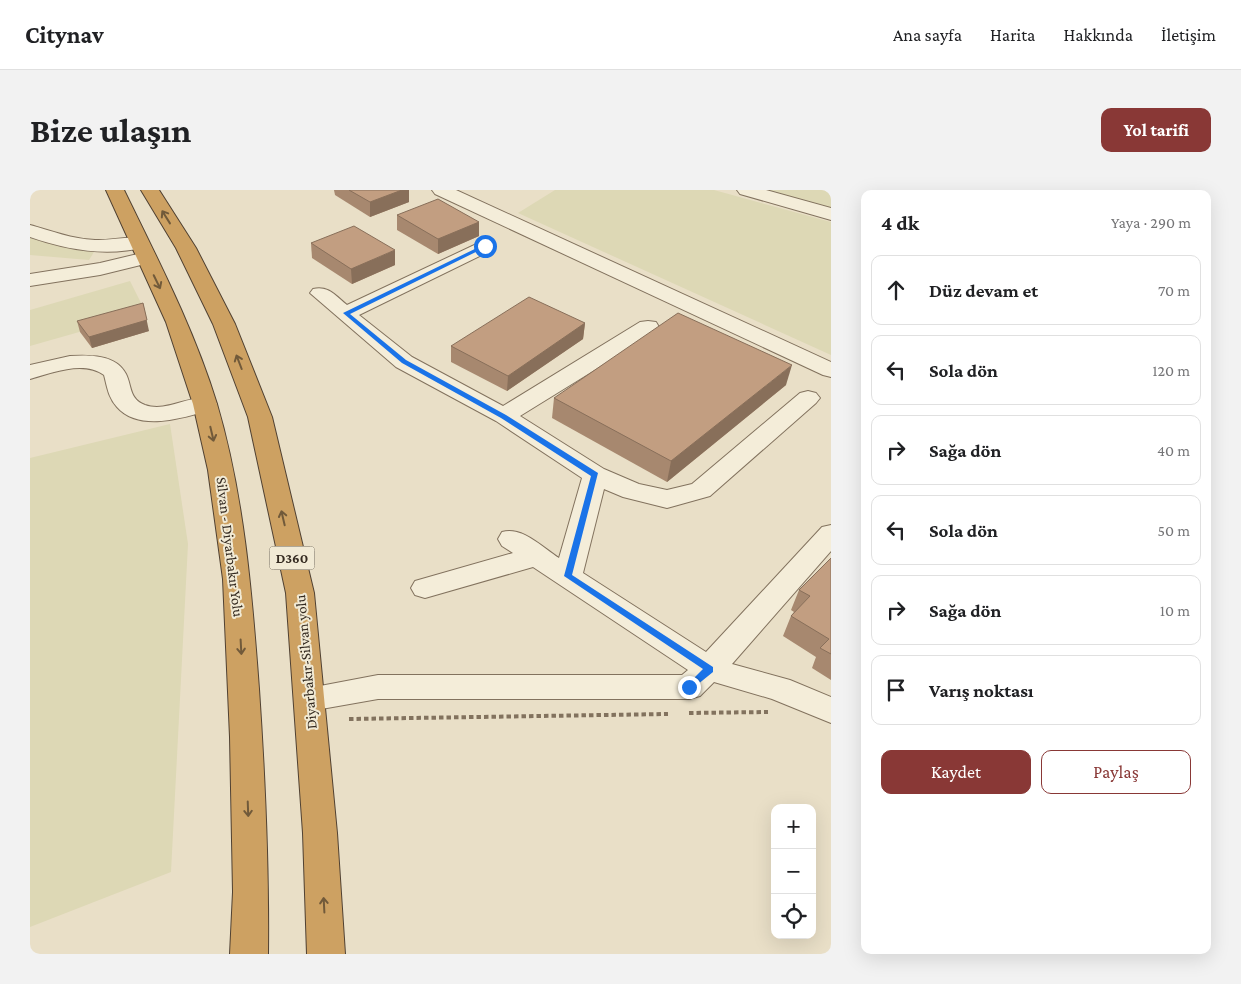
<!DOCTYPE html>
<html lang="tr">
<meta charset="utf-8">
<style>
:root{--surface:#fff;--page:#f2f2f2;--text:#202124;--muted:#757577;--line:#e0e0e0;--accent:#893836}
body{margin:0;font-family:"Crimson Pro",serif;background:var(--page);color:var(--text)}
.controls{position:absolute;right:15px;bottom:15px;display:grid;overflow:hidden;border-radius:10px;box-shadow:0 5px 20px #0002}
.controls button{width:45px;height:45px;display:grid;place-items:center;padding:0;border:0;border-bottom:1px solid var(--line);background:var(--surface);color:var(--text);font:25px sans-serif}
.stop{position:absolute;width:15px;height:15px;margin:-11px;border:4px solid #1a73e8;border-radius:50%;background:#fff}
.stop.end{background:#1a73e8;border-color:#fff;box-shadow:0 1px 5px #0008}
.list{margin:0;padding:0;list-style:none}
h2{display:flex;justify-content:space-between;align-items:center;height:65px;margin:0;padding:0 20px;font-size:21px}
h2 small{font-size:16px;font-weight:400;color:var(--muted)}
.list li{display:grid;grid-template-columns:32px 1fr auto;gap:15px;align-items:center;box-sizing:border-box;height:70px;margin:0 10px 10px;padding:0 10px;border:1px solid var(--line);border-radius:10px}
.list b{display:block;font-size:19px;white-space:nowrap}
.list em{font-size:16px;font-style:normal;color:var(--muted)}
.actions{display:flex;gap:10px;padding:15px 20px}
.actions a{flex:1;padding:11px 0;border:1px solid var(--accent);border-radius:10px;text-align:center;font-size:18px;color:var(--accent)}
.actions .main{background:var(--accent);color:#fff}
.icon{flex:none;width:28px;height:28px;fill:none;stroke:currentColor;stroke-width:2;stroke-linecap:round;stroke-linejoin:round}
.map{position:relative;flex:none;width:801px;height:764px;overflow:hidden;border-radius:10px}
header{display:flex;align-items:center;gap:30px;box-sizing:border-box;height:70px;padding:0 25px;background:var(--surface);border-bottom:1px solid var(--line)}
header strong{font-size:24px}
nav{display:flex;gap:28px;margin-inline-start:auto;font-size:18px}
.intro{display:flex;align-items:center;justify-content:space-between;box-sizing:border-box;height:120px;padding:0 30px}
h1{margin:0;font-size:35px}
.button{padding:12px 22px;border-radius:10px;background:var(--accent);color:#fff;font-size:18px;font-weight:700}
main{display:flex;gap:30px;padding:0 30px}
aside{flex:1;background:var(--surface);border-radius:10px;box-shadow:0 5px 20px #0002}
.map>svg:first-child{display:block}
.farmland{fill:#ddd8b5}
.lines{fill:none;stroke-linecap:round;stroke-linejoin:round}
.minor-casing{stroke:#82725e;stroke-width:2}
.highway-casing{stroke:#504132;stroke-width:2}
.path{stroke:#82725e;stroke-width:4;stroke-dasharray:4.5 3;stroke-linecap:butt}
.minor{fill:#f4edd9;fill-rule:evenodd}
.highway{fill:#cda162;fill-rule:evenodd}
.wall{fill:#a7886f}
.shaded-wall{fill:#886f5a}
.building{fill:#c29e81;stroke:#886f5a}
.oneway{stroke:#715a3a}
.route{fill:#1a73e8}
.labels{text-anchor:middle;stroke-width:4;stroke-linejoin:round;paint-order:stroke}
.shield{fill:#f1ead5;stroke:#6d6456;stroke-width:1}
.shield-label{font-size:14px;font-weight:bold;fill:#342a20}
.street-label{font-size:15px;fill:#342a20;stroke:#f1ead5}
</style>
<header>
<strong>Citynav</strong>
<nav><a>Ana sayfa</a><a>Harita</a><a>Hakkında</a><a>İletişim</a></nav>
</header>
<div class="intro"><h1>Bize ulaşın</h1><a class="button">Yol tarifi</a></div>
<main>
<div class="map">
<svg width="801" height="764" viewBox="0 0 801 764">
<rect width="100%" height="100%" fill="#e9dfc7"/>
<g class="farmland">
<polygon points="525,0 684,0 801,32 801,165 488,23"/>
<polygon points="733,0 801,0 801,19"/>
<polygon points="0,47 29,56 64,62 59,70 0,65"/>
<polygon points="100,91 116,123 0,156 0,120"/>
<polygon points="140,234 158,354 141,682 0,737 0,268"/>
</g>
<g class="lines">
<g class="minor-casing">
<g id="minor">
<polygon points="402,0 426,0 801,172 801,187 793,185 405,4"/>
<polygon points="707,0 736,0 801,18 801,30 710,4"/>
<path d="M0 35C22 41 42 49 65 50 81 51 100 45 116 49L119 53 116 57C76 67 38 60 0 47Z"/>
<path d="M455 50 462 52 465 56 462 60 329 125 382 167 473 216 610 132 618 131 626 132 629 137 626 142 490 226 574 279 609 294 637 300 662 294 770 203 778 201 786 203 790 208 786 213 680 306 637 318 593 307 574 299 553 383 676 462 792 337 801 335V361L702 474 760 490 801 507V533L742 509 684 492 670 506 659 509H348L280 521 269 518 265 509 269 500 348 485H652L658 480 503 377 395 408 385 405 381 398 385 391 483 363 472 356 468 349 472 342C492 336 512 357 529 368L552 288 466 231 366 177 280 103 283 99C298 95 306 106 317 115Z"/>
<polygon points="116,62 123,64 126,68 123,72 70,85 0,96 0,84 70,73"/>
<path d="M40 166C58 165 86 164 96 184 102 196 99 209 115 215 138 223 161 203 183 209L187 214 183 219C156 227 110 243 87 217 78 207 77 196 74 185 53 170 22 183 0 189V175Z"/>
</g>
</g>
<g class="highway-casing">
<g id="highway">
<path d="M76 0H94C128 70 164 139 187 214 214 306 222 403 229 499 235 587 239 676 238 764H200L203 702 200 547 193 389 178 280 163 214 136 132Z"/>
<polygon points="111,0 129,0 166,58 205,134 242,227 284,403 307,643 315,764 277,764 273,643 256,403 218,227 183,134 146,58"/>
</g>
</g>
<g class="path">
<polyline points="659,523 738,522"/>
<polyline points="319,529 638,524"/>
</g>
<use href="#minor" class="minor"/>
<use href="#highway" class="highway"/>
</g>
<g class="wall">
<polygon points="304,0 379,0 379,12 340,27 305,5"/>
<polygon points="367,25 449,32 449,46 408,64 367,40"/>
<polygon points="281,53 365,75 322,94 282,68"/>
<polygon points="47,131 119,141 62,158 50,142"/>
<polygon points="555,133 553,149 477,201 421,172 421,156"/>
<polygon points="756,195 637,292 522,228 524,208"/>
<polygon points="801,368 801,490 782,478 786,467 753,446 761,426 764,422 761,420 769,400"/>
</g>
<g class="shaded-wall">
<polygon points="372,0 379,0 379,12 340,27 340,12"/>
<polygon points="449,32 449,46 408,64 408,49"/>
<polygon points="365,60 365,75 322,94 321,79"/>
<polygon points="113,113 119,141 62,158 59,147"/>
<polygon points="555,133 553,149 477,201 478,186"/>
<polygon points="762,175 756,195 637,292 641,271"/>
</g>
<g class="building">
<polygon points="319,0 372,0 340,12"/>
<polygon points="408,9 449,32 408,49 367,25"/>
<polygon points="324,36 365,60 321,79 281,53"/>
<polygon points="499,107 555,133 478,186 421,156"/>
<polygon points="113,113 117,130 59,147 47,131"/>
<polygon points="648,123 762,175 641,271 524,208"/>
<polygon points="801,368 801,464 790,458 799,449 761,426 780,406 769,400"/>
</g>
<defs><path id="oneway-shaft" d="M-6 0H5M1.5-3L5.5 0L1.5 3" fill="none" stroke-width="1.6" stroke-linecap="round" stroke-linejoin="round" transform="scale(1.25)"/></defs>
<g class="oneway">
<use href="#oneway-shaft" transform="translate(136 27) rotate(-122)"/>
<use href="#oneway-shaft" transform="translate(127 92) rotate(64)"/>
<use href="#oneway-shaft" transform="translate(209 172) rotate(-111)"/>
<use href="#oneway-shaft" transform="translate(182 244) rotate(77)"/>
<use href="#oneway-shaft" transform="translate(253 328) rotate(-103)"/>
<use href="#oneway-shaft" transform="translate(211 457) rotate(87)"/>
<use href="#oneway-shaft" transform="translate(218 619) rotate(88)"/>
<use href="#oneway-shaft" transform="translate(294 715) rotate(-93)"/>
</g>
<polygon class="route" points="453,55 458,56 320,124 376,170 476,225 568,283 542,385 683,477 683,482 662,499 656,499 655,497 673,479 534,386 561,286 471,228 372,173 313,123"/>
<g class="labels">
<rect class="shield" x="239.5" y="356.5" width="45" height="23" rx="4"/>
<g class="shield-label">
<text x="262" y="373">D360</text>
</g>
<g class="street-label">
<text transform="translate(200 357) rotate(83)" y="5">Silvan - Diyarbakır Yolu</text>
<text transform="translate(276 472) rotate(-95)" y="5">Diyarbakır-Silvan yolu</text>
</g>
</g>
</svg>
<div class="controls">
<button>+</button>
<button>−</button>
<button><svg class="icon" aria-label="locate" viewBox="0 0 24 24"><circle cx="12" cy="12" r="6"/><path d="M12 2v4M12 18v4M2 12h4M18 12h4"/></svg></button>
</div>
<div class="stop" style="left:455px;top:56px"></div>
<div class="stop end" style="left:659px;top:497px"></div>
</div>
<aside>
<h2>4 dk<small>Yaya · 290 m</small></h2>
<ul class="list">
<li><svg class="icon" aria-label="ahead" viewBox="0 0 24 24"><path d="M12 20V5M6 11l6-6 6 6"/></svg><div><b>Düz devam et</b></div><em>70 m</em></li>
<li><svg class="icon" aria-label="left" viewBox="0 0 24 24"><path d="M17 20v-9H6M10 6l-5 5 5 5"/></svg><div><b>Sola dön</b></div><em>120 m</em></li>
<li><svg class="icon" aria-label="right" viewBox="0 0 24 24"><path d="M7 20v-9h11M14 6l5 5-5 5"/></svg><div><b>Sağa dön</b></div><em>40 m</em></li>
<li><svg class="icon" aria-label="left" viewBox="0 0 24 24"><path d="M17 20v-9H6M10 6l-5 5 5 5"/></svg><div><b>Sola dön</b></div><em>50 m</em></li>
<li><svg class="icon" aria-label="right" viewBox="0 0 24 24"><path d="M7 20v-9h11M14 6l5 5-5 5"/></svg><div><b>Sağa dön</b></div><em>10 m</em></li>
<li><svg class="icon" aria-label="arrive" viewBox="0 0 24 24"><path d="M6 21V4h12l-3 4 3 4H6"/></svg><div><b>Varış noktası</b></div></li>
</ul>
<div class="actions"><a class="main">Kaydet</a><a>Paylaş</a></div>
</aside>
</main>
